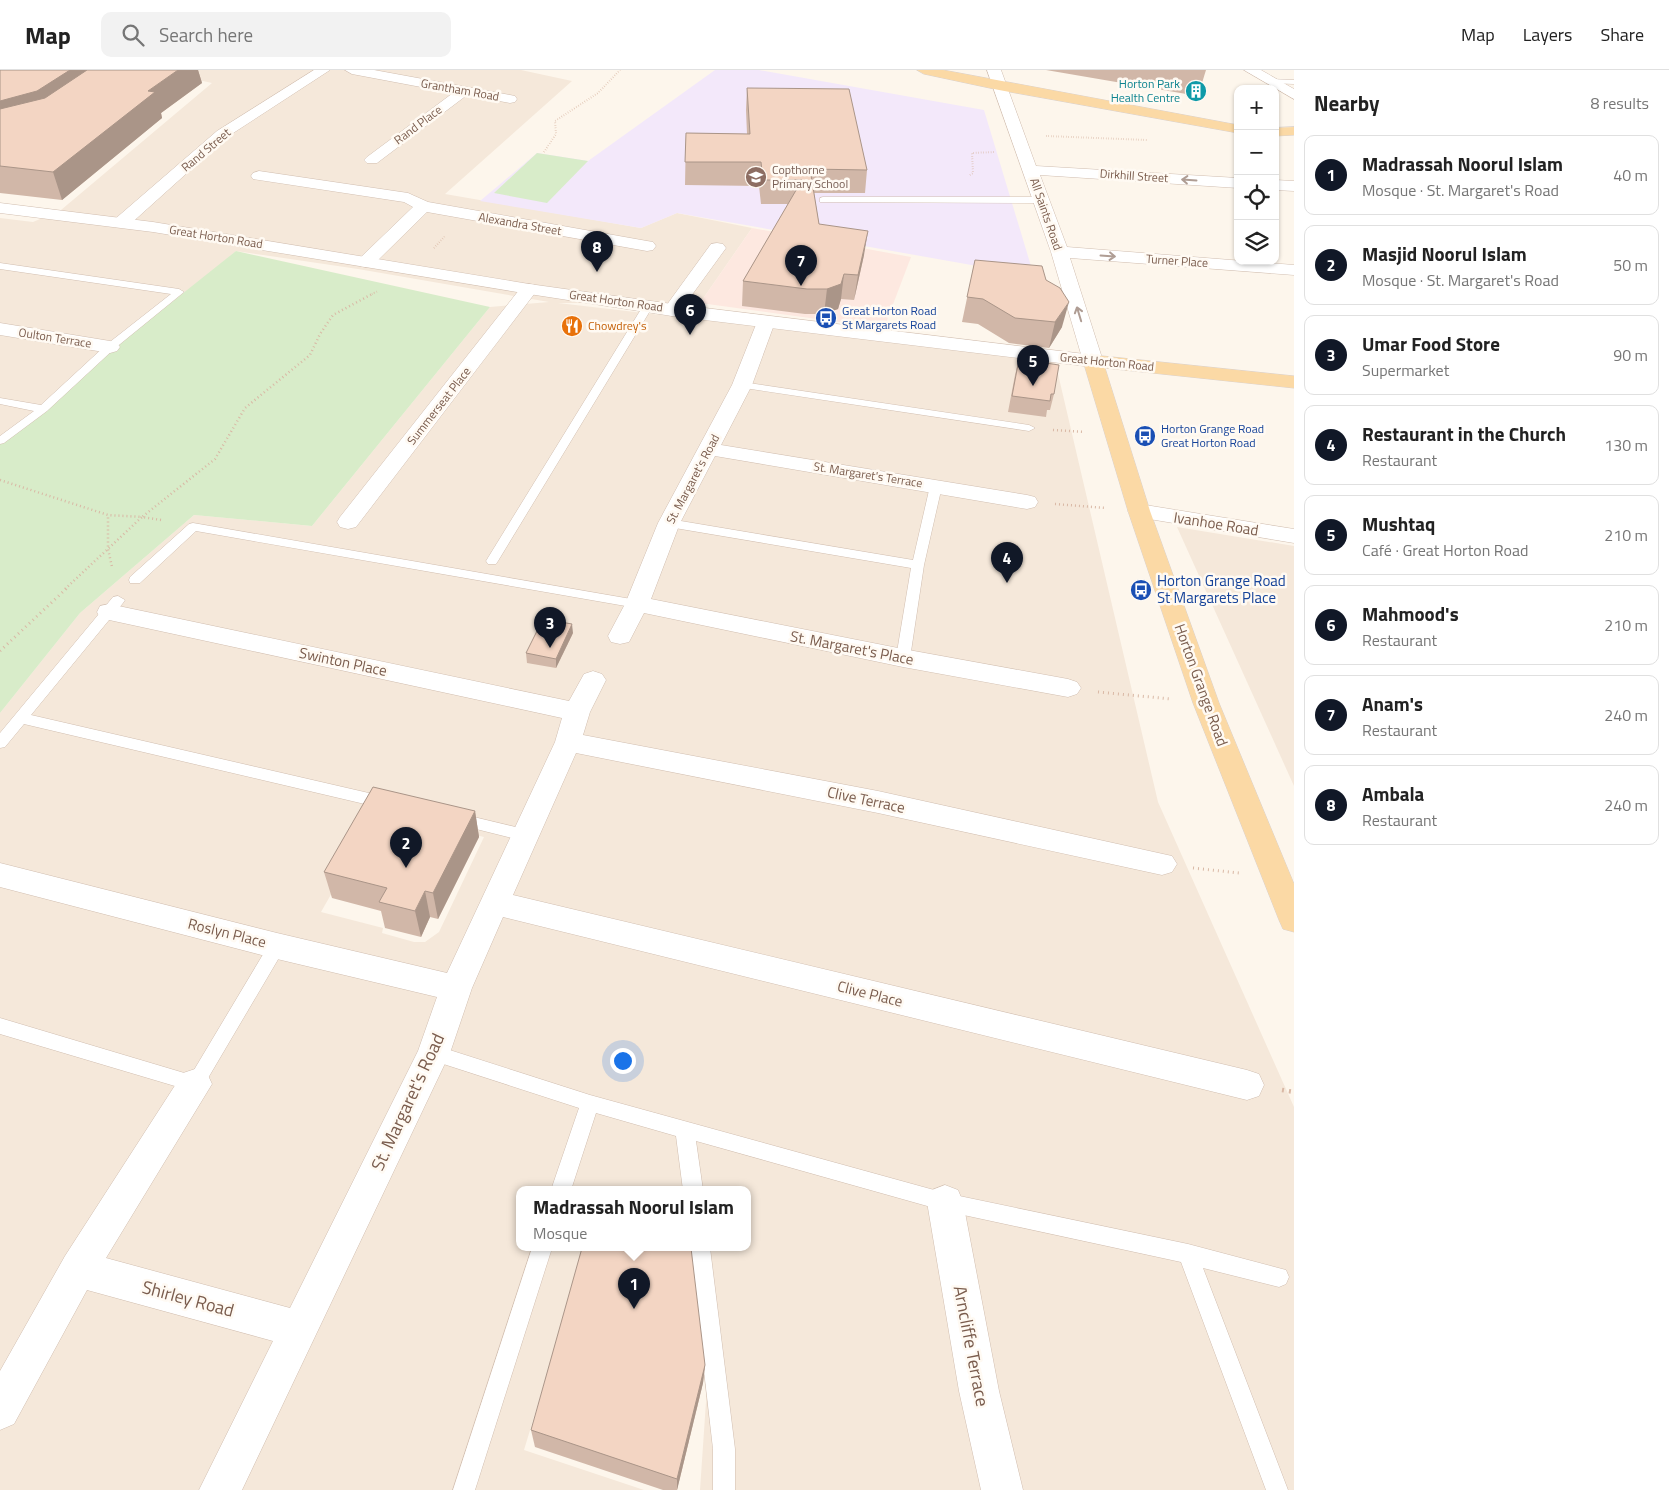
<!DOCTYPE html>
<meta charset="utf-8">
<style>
:root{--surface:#fff;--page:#f2f2f2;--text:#222;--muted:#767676;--line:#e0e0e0;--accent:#111827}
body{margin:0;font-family:"Titillium Web",sans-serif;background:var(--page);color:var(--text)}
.controls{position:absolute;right:15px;top:15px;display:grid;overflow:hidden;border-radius:10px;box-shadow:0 1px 4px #0004}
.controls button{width:45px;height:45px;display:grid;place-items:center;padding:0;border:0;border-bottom:1px solid var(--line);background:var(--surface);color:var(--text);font:25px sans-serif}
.you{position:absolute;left:622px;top:990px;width:18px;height:18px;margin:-12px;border:4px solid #fff;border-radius:50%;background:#1a73e8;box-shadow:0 0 0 8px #1a73e833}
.badge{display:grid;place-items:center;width:32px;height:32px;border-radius:50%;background:var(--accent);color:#fff;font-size:16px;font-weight:700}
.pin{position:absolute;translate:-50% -41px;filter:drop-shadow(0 1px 2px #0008)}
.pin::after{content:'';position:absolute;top:26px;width:18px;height:15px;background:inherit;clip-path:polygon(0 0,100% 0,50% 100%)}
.popup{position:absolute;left:516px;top:1116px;width:235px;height:65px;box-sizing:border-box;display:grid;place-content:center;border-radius:10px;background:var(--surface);filter:drop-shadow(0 1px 4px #0005);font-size:16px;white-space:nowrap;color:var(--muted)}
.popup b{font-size:19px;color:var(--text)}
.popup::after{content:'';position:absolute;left:50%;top:100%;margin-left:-10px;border:10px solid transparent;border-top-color:var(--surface)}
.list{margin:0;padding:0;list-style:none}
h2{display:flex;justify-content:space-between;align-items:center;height:65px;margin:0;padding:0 20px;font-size:21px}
h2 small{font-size:16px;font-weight:400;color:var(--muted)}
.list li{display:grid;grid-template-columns:32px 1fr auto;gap:15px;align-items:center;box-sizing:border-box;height:80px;margin:0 10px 10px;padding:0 10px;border:1px solid var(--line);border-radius:10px}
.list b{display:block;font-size:19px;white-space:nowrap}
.list p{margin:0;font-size:16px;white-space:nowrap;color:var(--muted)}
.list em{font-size:16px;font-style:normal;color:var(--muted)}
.icon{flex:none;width:28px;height:28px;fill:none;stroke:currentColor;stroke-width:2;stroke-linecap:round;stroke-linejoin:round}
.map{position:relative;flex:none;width:1294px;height:1420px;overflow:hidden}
header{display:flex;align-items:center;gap:30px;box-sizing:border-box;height:70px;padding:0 25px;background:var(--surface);border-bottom:1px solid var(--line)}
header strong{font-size:24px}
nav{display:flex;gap:28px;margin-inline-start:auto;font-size:18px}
.search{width:350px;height:45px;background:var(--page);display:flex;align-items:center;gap:12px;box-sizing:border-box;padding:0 18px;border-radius:10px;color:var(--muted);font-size:19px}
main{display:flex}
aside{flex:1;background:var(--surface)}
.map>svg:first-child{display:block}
.residential{fill:#f5e8da;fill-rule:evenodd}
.commercial{fill:#fde8e0}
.education{fill:#f3e8fa}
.green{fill:#d8ecc9}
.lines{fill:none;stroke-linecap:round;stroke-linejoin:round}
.service-casing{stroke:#d1beb0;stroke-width:1}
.minor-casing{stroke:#d1beb0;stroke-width:1}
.tertiary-casing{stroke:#d1beb0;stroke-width:1}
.primary-casing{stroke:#dad1cd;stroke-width:1}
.path-far3{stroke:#d9b8a5;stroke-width:2;stroke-dasharray:0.5 2;stroke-linecap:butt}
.path-far2{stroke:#d9b8a5;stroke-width:2.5;stroke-dasharray:1 3;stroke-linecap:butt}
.path-far1{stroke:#d9b8a5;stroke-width:3;stroke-dasharray:1 4;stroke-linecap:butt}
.path{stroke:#d9b8a5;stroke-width:4.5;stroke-dasharray:2 5;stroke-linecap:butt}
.service{fill:#fff;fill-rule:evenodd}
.minor{fill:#fff;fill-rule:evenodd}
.tertiary{fill:#fff;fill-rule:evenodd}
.primary{fill:#fbd9a5;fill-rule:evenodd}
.wall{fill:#d1b7a8}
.shaded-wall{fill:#aa9588}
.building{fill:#f3d5c3;stroke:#aa9588}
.oneway{stroke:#af9d94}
.labels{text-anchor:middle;stroke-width:5;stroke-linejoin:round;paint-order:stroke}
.far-culture-label{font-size:12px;fill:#0d838f;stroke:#fffaf3;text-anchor:end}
.far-street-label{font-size:12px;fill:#7a5c4d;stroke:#fffaf3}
.far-education-label{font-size:12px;fill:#785e54;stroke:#fffaf3;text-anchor:start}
.far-transit-label{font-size:12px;fill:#164399;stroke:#fffaf3;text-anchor:start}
.far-food-label{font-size:12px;fill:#c56008;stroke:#fffaf3;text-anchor:start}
.street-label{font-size:15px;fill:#7a5c4d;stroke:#fffaf3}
.transit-label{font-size:15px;fill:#164399;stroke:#fffaf3;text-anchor:start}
.near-street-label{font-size:18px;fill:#7a5c4d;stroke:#fffaf3}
</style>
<header>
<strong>Map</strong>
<div class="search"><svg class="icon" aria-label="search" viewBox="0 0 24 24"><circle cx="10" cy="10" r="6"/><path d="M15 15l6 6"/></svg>Search here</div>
<nav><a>Map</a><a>Layers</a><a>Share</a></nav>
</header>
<main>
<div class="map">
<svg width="1294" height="1420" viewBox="0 0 1294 1420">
<rect width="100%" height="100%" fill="#fdf6ec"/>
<g class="residential">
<path d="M153 0H521L572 11 445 124 641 158 677 143 752 158 700 233H558L1055 291 1158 732 1294 1037V1420H700L707 1317 691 1178H748V1120H520V1178H585L524 1380 644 1420H0V643L80 543 194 445 312 456 490 237 549 232 358 199 236 181 0 383V148L33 152 61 140 212 13ZM378 742 484 767 439 862 425 872H414L382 863 383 858 321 842Z"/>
<polygon points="1177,457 1294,476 1294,716"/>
</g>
<polygon class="commercial" points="752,158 911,187 884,258 700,233"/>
<polygon class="education" points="715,0 759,0 984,40 1034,206 677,143 641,158 480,131 537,83 588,91"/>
<g class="green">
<polygon points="537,83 588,91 547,133 494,123"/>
<polygon points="236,181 490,237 312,456 194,445 80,543 0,643 0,369"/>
</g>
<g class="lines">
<g class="service-casing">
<g id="service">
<polygon points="1267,9 1294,10 1294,14 1270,13 1267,13"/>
<polygon points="823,127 1041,127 1045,130 1041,133 820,132 820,128"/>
<polygon points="0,193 179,219 184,222 114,279 47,341 4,373 0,374 0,366 34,341 0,334 0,328 41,335 106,275 171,224 0,199"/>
<polygon points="648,233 653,236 498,491 496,494 488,494 486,491 643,236"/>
<polygon points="742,312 1029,355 1035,358 1029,361 738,317 737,315"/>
<polygon points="936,412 942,416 924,495 910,588 908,591 898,591 896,588 911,498 669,457 663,453 669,449 913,490 930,416"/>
<polygon points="193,453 637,530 644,534 637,538 196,461 140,513 130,513 129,510 130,507 189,454"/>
<polygon points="118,526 125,530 123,533 31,645 386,727 391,729 394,733 391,737 386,739 24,654 5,677 0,678 0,663 113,527"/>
<polygon points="457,743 524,759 530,761 532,765 530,769 524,771 452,753 449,749 452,745"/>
<polygon points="277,869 283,871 285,876 283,881 201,1020 195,1022 0,964 0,948 191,1005 271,871"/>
<polygon points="434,975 590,1025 945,1123 1188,1174 1286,1200 1289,1207 1286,1214 1279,1217 1203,1198 1288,1420 1266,1420 1181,1192 945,1141 696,1071 703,1120 683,1120 676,1066 596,1043 571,1120 551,1120 579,1038 428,989 425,983 428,977"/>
<polygon points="532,1178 552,1178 475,1420 453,1420"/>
<polygon points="690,1178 710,1178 735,1379 735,1420 713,1420 713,1379"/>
</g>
</g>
<g class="minor-casing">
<g id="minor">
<polygon points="314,0 330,0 227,67 127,157 115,157 113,153 115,149 217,61"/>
<polygon points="345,0 374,0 510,25 515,26 517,29 515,32 510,33 467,25 377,93 367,93 364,90 367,87 453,23 352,4"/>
<polygon points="987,0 1001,0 1036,96 1238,108 1238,118 1040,105 1067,177 1294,195 1294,205 1070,188 1103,291 1100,295 1093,297 1086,295 1083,291 1051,182"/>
<polygon points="1244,0 1261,0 1294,19 1294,29"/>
<polygon points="259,101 408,123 428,132 647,171 653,172 656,176 653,180 647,181 427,142 372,196 366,197 360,196 357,192 360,188 413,137 404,132 253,109 251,106 253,103"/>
<polygon points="1275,110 1294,111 1294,121 1275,120"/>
<polygon points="717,173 723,174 726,178 678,244 672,246 666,244 663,240 666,236 711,174"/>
<polygon points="529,214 535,215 538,219 535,223 356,457 348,459 340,457 337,452 340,447 523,215"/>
<polygon points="766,246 773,248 775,252 752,315 721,375 1027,425 1035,427 1038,432 1035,437 1027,439 715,386 680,453 651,529 903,579 1068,609 1077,612 1081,618 1077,624 1068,627 903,597 644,543 629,572 620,574 611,572 608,566 625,534 658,453 732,315 757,252 759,248"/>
<polygon points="0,253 110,271 117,273 120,277 117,281 110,283 0,265"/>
<polygon points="1139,434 1294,459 1294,473 1131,446 1128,441 1131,436"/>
<polygon points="109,534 569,631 584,604 593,601 602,604 606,610 590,642 583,665 878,721 1172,786 1177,794 1172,802 1162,805 878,743 576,683 513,825 1247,1000 1259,1004 1264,1015 1259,1026 1247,1030 503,847 472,918 450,983 242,1420 199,1420 273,1271 87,1220 14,1354 0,1360 0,1301 65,1186 183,1003 195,999 207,1003 212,1014 106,1188 290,1238 418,981 437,927 277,889 0,817 0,793 277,863 447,903 555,672 562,648 100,548 97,542 100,536"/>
<polygon points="945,1115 958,1120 963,1132 999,1321 1023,1420 981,1420 959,1321 927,1132 932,1120"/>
</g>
</g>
<g class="tertiary-casing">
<polygon id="tertiary" points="0,133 153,152 529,214 672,234 1093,285 1100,287 1103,291 1100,295 1093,297 672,246 529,224 153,162 0,143"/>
</g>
<g class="primary-casing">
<g id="primary">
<polygon points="917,0 943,0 1238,55 1238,63 999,20 924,4"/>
<polygon points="1294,57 1294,65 1275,66 1275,58"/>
<polygon points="1093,285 1294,306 1294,318 1105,298 1150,441 1219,633 1294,814 1294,862 1283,859 1279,850 1193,633 1128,441 1083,291 1086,287"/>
</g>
</g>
<g class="path-far3">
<polyline points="1046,66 1147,70"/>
<polyline points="544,82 556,64 555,51 598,23 620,0"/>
<polyline points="970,105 973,103 972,83 995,82"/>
<polyline points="434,178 445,166"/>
<polyline points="372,224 378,221"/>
</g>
<g class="path-far2">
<polyline points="1053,360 1084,362"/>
<polyline points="0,410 108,445 108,479 112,497"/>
<polyline points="1055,434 1106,438"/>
<polyline points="161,450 142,447 215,389 245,338 310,285 320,264 333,245 374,223"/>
<polyline points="65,519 142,447 108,445"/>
</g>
<g class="path-far1">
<polyline points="0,581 67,518"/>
<polyline points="1098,622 1171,629"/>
<polyline points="1193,798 1239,803"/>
</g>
<polyline class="path" points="1282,1020 1294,1022"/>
<use href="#service" class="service"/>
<use href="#minor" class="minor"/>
<use href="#tertiary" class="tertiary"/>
<use href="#primary" class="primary"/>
</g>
<g class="wall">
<polygon points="0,0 198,0 202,13 161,43 162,48 62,130 0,123"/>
<polygon points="1046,0 1206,0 1198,26"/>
<polygon points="747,18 867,100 865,123 814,123 819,154 864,185 854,230 841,229 838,239 824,244 805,244 742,236 743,211 788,134 761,134 759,116 685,115 686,63 747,64 746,40"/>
<polygon points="975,190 1046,210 1062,257 1049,278 1009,273 978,254 962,252"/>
<polygon points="1019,289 1054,324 1050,340 1047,340 1046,347 1008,342 1015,305"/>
<polygon points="573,563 556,598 527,593 526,583"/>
<polygon points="475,741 479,767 438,849 430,847 421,867 385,858 381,841 332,828 324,802"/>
<polygon points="705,1295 703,1313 677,1420 663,1420 535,1377 531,1360"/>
</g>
<g class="shaded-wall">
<polygon points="70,0 111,0 0,60 0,31"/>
<polygon points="178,0 198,0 202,13 161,43 162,48 62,130 53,102 148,21"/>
<polygon points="868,161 864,185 854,230 858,205"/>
<polygon points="844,204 841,229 838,239 824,244 827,219"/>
<polygon points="1069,232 1062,257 1049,278 1055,252"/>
<polygon points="572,554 573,563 556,598 556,589"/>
<polygon points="475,741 479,767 438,849 433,823"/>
<polygon points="425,821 430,847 421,867 415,841"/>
<polygon points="705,1295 703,1313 677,1420 677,1409"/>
</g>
<g class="building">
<polygon points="0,0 70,0 37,21 0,31"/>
<polygon points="87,0 178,0 148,21 155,22 53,102 0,96 0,39 45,28"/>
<polygon points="747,18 849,19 867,100 810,99 819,154 868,161 858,205 844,204 841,214 827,219 807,219 743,211 802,110 763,110 761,92 685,92 686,63 750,64"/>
<polygon points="975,190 1042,196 1046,210 1060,218 1069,232 1055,252 1015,248 983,229 967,227"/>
<polygon points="1019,289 1059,295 1054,324 1051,324 1050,331 1012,326"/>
<polygon points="543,549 572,554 556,589 526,583"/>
<polygon points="373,717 475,741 433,823 425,821 415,841 379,832 387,818 324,802"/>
<polygon points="582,1178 691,1178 705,1295 677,1409 531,1360"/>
</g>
<defs><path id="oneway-shaft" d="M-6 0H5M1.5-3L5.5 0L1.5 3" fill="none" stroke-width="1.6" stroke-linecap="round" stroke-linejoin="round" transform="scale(1.25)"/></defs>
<g class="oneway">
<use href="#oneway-shaft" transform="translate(1189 110) rotate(-176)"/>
<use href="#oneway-shaft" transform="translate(1108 186) rotate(4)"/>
<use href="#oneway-shaft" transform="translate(1079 244) rotate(-107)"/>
</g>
<defs>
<g id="building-disc" transform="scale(1.125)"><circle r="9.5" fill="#0f9aa8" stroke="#fffaf3"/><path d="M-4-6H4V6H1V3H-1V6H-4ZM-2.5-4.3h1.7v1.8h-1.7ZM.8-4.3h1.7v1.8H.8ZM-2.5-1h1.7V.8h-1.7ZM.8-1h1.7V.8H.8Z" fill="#fff"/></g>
<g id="school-disc" transform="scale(1.125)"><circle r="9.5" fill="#8d6e63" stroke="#fffaf3"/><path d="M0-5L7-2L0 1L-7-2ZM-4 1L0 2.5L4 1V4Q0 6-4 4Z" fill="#fff"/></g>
<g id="bus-disc" transform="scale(1.125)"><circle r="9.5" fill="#1a4fb4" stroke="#fffaf3"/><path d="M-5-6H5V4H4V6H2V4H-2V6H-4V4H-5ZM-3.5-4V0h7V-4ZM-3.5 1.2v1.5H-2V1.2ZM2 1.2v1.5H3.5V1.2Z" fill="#fff"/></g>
<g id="restaurant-disc" transform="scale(1.125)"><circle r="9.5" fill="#e8710a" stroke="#fffaf3"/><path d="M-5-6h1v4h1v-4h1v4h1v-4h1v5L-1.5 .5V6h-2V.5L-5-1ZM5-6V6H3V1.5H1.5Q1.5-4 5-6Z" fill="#fff"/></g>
</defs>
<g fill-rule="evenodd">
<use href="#building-disc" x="1196" y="21"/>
<use href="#school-disc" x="756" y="107"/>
<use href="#bus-disc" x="826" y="248"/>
<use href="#restaurant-disc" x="572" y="256"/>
<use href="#bus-disc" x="1145" y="366"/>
<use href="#bus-disc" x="1141" y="520"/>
</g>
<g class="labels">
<g class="far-culture-label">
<text x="1180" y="18">Horton Park<tspan x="1180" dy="14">Health Centre</tspan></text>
</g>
<g class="far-street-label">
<text transform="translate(460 20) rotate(10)" y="4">Grantham Road</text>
<text transform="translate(418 55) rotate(-37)" y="4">Rand Place</text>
<text transform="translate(206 80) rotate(-40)" y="4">Rand Street</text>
<text transform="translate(1134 106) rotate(4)" y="4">Dirkhill Street</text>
<text transform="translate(1046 144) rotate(71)" y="4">All Saints Road</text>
<text transform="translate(520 154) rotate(10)" y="4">Alexandra Street</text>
<text transform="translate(216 167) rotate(9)" y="4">Great Horton Road</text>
<text transform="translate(1177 191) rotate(4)" y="4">Turner Place</text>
<text transform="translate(616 231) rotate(8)" y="4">Great Horton Road</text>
<text transform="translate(55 268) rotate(9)" y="4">Oulton Terrace</text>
<text transform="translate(1107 292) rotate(6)" y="4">Great Horton Road</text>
<text transform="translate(439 336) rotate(-52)" y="4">Summerseat Place</text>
<text transform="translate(868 405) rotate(9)" y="4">St. Margaret's Terrace</text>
<text transform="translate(693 409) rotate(-62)" y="4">St. Margaret's Road</text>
</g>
<g class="far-education-label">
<text x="772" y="104">Copthorne<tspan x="772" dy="14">Primary School</tspan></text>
</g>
<g class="far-transit-label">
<text x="842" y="245">Great Horton Road<tspan x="842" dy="14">St Margarets Road</tspan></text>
<text x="1161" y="363">Horton Grange Road<tspan x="1161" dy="14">Great Horton Road</tspan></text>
</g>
<g class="far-food-label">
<text x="588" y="260">Chowdrey's</text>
</g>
<g class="street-label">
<text transform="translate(1216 454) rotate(9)" y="5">Ivanhoe Road</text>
<text transform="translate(852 578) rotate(11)" y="5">St. Margaret's Place</text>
<text transform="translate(343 592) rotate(12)" y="5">Swinton Place</text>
<text transform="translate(1201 615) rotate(70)" y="5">Horton Grange Road</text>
<text transform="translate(866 730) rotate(12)" y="5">Clive Terrace</text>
<text transform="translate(227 863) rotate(14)" y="5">Roslyn Place</text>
<text transform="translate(870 924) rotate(14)" y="5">Clive Place</text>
</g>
<g class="transit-label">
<text x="1157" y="516">Horton Grange Road<tspan x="1157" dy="17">St Margarets Place</tspan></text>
</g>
<g class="near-street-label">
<text transform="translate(408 1032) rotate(-65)" y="6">St. Margaret's Road</text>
<text transform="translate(188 1229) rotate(15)" y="6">Shirley Road</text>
<text transform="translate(971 1276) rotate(79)" y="6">Arncliffe Terrace</text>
</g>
</g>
</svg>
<div class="controls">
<button>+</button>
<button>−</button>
<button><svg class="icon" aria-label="locate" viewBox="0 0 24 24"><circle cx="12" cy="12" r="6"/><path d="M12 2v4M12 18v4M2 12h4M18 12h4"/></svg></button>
<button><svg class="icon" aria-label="layers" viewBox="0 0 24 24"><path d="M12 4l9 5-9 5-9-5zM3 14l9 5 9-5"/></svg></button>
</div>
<div class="you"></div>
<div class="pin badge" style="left:634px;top:1239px">1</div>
<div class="popup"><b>Madrassah Noorul Islam</b>Mosque</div>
<div class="pin badge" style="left:406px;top:798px">2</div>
<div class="pin badge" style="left:550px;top:578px">3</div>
<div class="pin badge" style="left:1007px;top:513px">4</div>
<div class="pin badge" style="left:1033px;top:316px">5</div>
<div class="pin badge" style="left:690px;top:265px">6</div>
<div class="pin badge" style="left:801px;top:216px">7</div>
<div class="pin badge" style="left:597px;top:202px">8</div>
</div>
<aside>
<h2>Nearby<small>8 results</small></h2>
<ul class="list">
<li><span class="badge">1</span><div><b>Madrassah Noorul Islam</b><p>Mosque · St. Margaret's Road</p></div><em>40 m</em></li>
<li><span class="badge">2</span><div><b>Masjid Noorul Islam</b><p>Mosque · St. Margaret's Road</p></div><em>50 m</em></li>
<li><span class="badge">3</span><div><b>Umar Food Store</b><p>Supermarket</p></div><em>90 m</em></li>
<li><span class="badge">4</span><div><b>Restaurant in the Church</b><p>Restaurant</p></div><em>130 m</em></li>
<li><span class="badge">5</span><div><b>Mushtaq</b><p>Café · Great Horton Road</p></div><em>210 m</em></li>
<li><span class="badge">6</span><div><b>Mahmood's</b><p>Restaurant</p></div><em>210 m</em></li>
<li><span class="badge">7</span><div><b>Anam's</b><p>Restaurant</p></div><em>240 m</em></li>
<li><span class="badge">8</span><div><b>Ambala</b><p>Restaurant</p></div><em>240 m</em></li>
</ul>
</aside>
</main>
